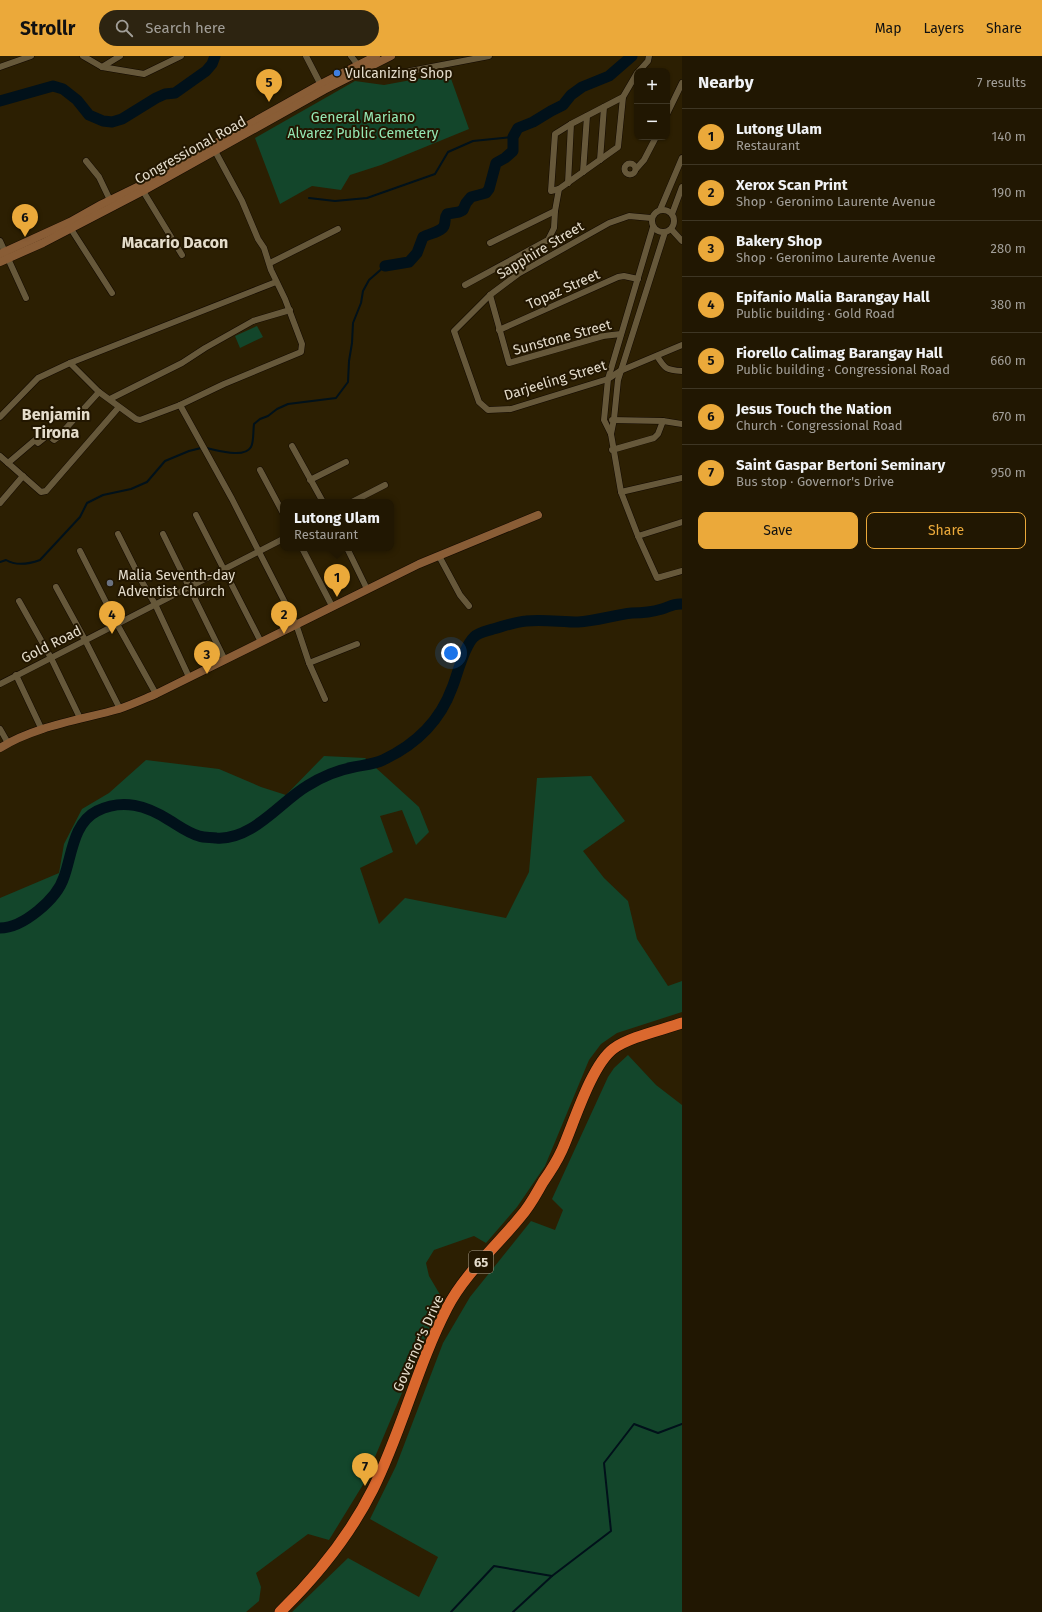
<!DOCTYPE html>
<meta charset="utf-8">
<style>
:root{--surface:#211702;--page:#2d2411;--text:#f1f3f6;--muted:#a29f99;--line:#3e3624;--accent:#eba93a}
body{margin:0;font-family:"Fira Sans",sans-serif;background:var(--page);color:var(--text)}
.controls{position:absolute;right:12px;top:12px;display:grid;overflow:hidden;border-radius:8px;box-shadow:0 1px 3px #0004}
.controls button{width:36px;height:36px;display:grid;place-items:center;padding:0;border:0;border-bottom:1px solid var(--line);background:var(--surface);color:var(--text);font:20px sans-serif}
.you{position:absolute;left:451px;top:597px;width:14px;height:14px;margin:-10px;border:3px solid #fff;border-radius:50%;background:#1a73e8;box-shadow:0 0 0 6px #1a73e833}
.badge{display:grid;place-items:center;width:26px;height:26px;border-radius:50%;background:var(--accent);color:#111;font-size:13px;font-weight:700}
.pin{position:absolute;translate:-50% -33px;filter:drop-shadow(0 1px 2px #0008)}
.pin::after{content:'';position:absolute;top:21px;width:14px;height:12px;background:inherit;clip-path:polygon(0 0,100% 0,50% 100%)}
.popup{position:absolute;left:280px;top:443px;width:114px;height:52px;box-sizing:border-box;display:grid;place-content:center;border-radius:8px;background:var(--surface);filter:drop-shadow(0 1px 3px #0005);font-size:13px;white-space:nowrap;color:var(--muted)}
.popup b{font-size:15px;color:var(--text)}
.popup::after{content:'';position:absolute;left:50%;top:100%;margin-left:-8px;border:8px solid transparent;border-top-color:var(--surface)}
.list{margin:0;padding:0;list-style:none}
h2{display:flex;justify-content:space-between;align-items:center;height:52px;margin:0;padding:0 16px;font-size:17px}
h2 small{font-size:13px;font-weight:400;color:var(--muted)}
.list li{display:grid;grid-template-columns:26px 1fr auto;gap:12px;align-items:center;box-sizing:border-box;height:56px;padding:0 16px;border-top:1px solid var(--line)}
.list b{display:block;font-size:15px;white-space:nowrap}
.list p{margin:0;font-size:13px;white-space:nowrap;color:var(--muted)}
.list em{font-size:13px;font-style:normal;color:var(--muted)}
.actions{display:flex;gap:8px;padding:12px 16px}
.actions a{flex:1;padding:9px 0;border:1px solid var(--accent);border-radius:8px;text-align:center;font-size:14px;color:var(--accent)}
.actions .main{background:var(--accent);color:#111}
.icon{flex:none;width:22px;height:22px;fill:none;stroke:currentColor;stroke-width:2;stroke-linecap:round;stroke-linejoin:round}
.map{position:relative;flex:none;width:682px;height:1556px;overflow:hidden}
header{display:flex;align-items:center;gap:24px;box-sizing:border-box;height:56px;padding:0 20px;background:var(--accent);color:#111}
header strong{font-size:19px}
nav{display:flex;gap:22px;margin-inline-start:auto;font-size:14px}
.search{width:280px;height:36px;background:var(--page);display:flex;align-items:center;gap:10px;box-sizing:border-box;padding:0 14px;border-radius:22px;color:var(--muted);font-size:15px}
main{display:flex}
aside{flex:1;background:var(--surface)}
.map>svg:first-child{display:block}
.green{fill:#13462b}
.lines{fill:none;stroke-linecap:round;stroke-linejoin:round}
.stream{stroke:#01111a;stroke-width:2}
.river{stroke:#01111a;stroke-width:11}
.street-casing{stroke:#120900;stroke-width:7}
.secondary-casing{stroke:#120900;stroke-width:9}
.highway-casing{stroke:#120900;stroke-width:12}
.street{stroke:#66583a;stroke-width:6}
.secondary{stroke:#895d36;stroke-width:8}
.highway{stroke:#da682e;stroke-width:11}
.shop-dot{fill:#3f7fe0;stroke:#221600;stroke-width:1.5}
.worship-dot{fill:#6b7280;stroke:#221600;stroke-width:1.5}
.labels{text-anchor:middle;stroke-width:4;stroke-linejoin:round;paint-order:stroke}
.shield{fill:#221600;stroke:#aaa18e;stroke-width:1}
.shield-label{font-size:13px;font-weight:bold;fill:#e4dccb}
.poi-label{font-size:14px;fill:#e4dccb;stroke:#221600;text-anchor:start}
.park-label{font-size:14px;fill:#94e7b3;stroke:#221600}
.street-label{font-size:14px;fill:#e4dccb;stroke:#221600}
.quarter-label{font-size:16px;font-weight:bold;fill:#e4dccb;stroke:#221600}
</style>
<header>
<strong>Strollr</strong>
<div class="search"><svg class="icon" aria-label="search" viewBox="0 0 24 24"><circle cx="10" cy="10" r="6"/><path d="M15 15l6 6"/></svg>Search here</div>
<nav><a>Map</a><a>Layers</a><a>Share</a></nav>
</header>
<main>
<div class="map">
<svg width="682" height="1556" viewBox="0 0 682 1556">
<rect width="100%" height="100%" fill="#2c1f02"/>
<g class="green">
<polygon points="449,17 469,73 381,109 350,119 341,134 312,130 280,148 255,82 355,25 384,29"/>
<polygon points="257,270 263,281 240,292 235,280"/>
<polygon points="324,700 365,702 419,751 429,776 416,789 402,754 380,760 393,796 360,812 379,868 405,842 506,862 529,816 537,722 591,720 625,765 583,795 604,822 628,845 637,883 668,930 682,925 682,956 617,977 601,988 589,1004 545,1110 517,1151 486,1187 474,1180 434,1194 426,1207 429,1220 442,1242 364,1427 329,1484 308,1478 256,1517 261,1531 259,1545 246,1556 0,1556 0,842 59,817 64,788 82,753 109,737 146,704 219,713 261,731 286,739"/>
<polygon points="628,999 656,1029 682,1049 682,1556 292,1556 348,1502 419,1541 438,1501 370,1463 396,1410 443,1287 470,1241 531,1165 555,1174 563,1154 552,1143 608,1021 614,1012"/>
</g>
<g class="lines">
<g class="stream">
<polyline points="309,142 335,145 367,142 435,118 448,96 473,85 513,81"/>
<path d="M206 392C217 394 244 403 251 391 254 386 253 374 254 368L260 363 268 360 277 353 288 348 336 342 348 326 349 305 352 287 353 267 361 247 363 235 369 224 385 210"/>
<path d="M0 506 6 504C16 510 29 508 40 504L80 461 87 447 103 439 131 433 147 426 165 405 189 395 201 392"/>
<polyline points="451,1556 494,1510 552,1520 611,1475 604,1407 634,1368 658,1377 682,1368"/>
<polyline points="513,1556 552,1520"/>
</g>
<g class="river">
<polyline points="0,45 53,30 63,33 77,44 89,59 103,65 112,66 122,63 156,42 165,38 175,37 206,15 212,8 215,0"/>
<path d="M385 210 409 206 417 197 423 181C428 178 441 176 444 170 446 166 444 162 447 158L459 156 463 154 466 147 471 141 486 137 489 133 496 107 505 102 513 95V81L518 72 533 66 551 55 563 49 571 39 582 31 609 20 632 0"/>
<path d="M0 872C23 872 57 843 64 821 72 799 73 767 97 755 123 742 147 750 169 764 179 770 188 777 199 780 205 782 211 781 216 782 252 785 280 746 307 730 321 721 338 714 354 711 364 709 375 708 383 704 415 689 440 665 452 632 457 620 464 590 474 581 479 576 487 575 493 573 504 570 515 566 526 565 543 563 561 566 578 566 596 565 614 559 632 557 642 557 652 556 662 553 669 551 674 547 682 548"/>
</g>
<g class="street-casing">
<g id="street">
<polyline points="83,0 102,11 144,18 181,0"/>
<polyline points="306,0 322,31"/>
<polyline points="351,0 364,17 384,19 400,17 489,0"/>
<polyline points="0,11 31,0"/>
<polyline points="102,11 120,0"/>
<polyline points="639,15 648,5 649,0"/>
<polyline points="667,58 682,27"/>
<polyline points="600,104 604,51"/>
<polyline points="86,105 99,121 110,144"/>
<circle cx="630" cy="113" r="5.5"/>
<polyline points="636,113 644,104 656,81"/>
<polyline points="583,116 587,60"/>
<polyline points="568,127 571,68 623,41"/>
<polyline points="559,133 551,135 555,78 571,68"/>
<polyline points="143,135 182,199"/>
<circle cx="663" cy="165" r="11"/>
<polyline points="660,154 682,102"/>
<polyline points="672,158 682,131"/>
<polyline points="651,162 629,160 609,167 518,218 490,239 454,275 479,346 488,354 511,353 608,323 620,315 682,289"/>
<polyline points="653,171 608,323 604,364 611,378 621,436 638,480 657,522 682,515"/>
<polyline points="71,173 112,237"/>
<polyline points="671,173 682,185"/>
<polyline points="0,185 26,242"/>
<polyline points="490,187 555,155"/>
<polyline points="270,207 338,173"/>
<polyline points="465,229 548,184 554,172 555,155 559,133 618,91 623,41 637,17"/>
<polyline points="490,239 509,307 603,280 621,278"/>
<polyline points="499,274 618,221 624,220 638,223"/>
<path d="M657 300C665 313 666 314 682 315"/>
<polyline points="70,307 99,336 136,363 140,364 180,349 224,328 301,296 302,288 285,243 271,214 264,192 258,183 242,145 215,95"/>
<polyline points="99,336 58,381 54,384 48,379 38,387 35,384 8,407 41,436 46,435 119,351"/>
<polyline points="110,343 182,307 205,292 253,265 290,254"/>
<polyline points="180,349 232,443 296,568 309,607 325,643"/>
<polyline points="0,361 38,322 70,307 276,226"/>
<polyline points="612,364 663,365 682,368"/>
<polyline points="611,378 614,363 618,324 665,176"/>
<polyline points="292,390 323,446"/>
<polyline points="612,394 654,382 658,378 663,365"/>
<polyline points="0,400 8,407"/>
<polyline points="260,414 283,457"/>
<polyline points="310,424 346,406"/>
<polyline points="621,436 682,422"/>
<polyline points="352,446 385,429"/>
<polyline points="0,447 23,420"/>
<polyline points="196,459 261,586"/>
<polyline points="118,478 141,524 155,548 189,621"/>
<polyline points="163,478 225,604"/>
<polyline points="638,480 682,466"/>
<polyline points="302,492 332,550"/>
<polyline points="347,492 367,533"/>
<polyline points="80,495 117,568 156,638"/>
<polyline points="439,500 460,539 469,550"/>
<polyline points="56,531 85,584 120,653"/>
<polyline points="19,545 51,602 80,662"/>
<polyline points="309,607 357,588"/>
<polyline points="16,619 42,674"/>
<polyline points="0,628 283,483"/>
<polyline points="0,673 8,687"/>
</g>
</g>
<g class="secondary-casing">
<g id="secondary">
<polyline points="0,198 70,166 102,148 141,129 321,28 376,0"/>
<polyline points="0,206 43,187 143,135 324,34 391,0"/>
<path d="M0 692C35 670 80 664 119 653 131 649 144 643 156 638L419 508 538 459"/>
</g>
</g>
<g class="highway-casing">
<path id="highway" d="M280 1556C317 1520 350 1479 373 1433 402 1375 417 1310 447 1252 465 1217 497 1190 521 1160 530 1150 536 1138 543 1126 550 1116 557 1105 562 1094 574 1067 591 1010 613 993 629 981 662 974 682 967"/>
</g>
<use href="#street" class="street"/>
<use href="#secondary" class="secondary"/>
<use href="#highway" class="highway"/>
</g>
<circle class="shop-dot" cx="337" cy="17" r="4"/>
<circle class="worship-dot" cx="110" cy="527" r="4"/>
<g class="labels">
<rect class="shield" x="469" y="1195" width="24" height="22" rx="3"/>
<g class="shield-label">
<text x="481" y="1211">65</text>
</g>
<g class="poi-label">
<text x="345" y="22">Vulcanizing Shop</text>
<text x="118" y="524">Malia Seventh-day<tspan x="118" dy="16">Adventist Church</tspan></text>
</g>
<g class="park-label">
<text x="363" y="66">General Mariano<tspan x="363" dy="16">Alvarez Public Cemetery</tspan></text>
</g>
<g class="street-label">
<text transform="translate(190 94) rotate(-29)" y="5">Congressional Road</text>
<text transform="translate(540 194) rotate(-31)" y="5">Sapphire Street</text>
<text transform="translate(563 233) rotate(-24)" y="5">Topaz Street</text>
<text transform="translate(562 281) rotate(-15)" y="5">Sunstone Street</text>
<text transform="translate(555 324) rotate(-17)" y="5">Darjeeling Street</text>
<text transform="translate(51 588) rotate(-27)" y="5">Gold Road</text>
<text transform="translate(418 1287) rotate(-66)" y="5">Governor's Drive</text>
</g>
<g class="quarter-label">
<text x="175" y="192">Macario Dacon</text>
<text x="56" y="364">Benjamin<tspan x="56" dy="18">Tirona</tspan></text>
</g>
</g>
</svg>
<div class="controls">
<button>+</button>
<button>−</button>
</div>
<div class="you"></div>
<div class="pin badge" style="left:337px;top:541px">1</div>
<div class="popup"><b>Lutong Ulam</b>Restaurant</div>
<div class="pin badge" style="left:284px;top:578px">2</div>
<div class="pin badge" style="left:207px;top:618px">3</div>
<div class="pin badge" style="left:112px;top:578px">4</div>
<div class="pin badge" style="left:269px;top:46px">5</div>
<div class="pin badge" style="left:25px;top:181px">6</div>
<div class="pin badge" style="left:365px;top:1430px">7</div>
</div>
<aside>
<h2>Nearby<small>7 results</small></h2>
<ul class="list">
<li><span class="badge">1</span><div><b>Lutong Ulam</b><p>Restaurant</p></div><em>140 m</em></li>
<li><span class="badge">2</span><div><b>Xerox Scan Print</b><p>Shop · Geronimo Laurente Avenue</p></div><em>190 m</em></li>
<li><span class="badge">3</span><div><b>Bakery Shop</b><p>Shop · Geronimo Laurente Avenue</p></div><em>280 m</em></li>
<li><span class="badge">4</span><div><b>Epifanio Malia Barangay Hall</b><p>Public building · Gold Road</p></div><em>380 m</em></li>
<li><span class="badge">5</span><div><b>Fiorello Calimag Barangay Hall</b><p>Public building · Congressional Road</p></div><em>660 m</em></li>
<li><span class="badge">6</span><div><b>Jesus Touch the Nation</b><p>Church · Congressional Road</p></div><em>670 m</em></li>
<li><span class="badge">7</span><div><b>Saint Gaspar Bertoni Seminary</b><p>Bus stop · Governor's Drive</p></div><em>950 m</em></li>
</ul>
<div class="actions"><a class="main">Save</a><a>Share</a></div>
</aside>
</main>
